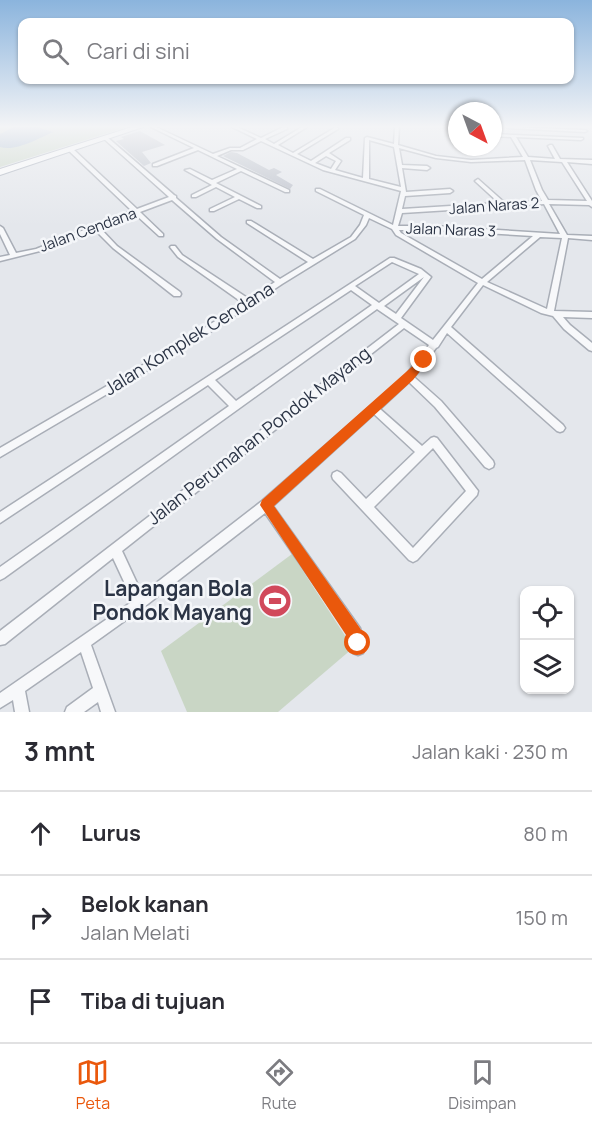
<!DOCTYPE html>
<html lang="id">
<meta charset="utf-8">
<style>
:root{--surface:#fff;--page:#f7f7f7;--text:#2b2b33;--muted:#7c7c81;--line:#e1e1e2;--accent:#ea580c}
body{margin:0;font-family:Manrope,sans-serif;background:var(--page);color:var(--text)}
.controls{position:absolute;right:18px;bottom:18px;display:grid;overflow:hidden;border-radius:12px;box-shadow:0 2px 4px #0004}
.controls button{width:54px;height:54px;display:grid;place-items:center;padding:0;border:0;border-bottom:2px solid var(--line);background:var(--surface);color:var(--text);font:30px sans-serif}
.compass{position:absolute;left:448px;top:102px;width:54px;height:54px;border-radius:50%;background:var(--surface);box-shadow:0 2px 4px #0004;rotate:139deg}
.stop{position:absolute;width:18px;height:18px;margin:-14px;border:4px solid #ea580c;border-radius:50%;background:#fff}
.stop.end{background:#ea580c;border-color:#fff;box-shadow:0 2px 6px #0008}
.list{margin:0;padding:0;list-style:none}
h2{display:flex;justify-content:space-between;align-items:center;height:78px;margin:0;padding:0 24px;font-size:26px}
h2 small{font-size:20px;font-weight:400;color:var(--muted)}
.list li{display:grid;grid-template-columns:39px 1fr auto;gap:18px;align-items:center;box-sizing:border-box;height:84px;padding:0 24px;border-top:2px solid var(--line)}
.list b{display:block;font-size:22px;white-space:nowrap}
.list p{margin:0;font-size:20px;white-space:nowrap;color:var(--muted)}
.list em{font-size:20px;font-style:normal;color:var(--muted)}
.icon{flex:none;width:33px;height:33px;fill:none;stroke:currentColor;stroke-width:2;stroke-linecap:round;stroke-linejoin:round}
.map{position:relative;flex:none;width:592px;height:712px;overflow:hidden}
.search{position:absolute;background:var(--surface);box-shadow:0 2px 4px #0004;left:18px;right:18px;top:18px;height:66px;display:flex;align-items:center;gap:15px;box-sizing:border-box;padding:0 21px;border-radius:12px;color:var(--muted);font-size:22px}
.sheet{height:330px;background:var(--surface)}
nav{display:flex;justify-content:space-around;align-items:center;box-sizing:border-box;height:84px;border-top:2px solid var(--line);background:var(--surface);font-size:16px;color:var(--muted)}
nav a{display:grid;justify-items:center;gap:3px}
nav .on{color:var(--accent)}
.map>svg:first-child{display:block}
.green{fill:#c9d6c5}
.water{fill:#9fb4cc}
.building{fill:#bbc0ca}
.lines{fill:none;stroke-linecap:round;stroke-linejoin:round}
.street-casing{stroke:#a9aeb7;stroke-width:3}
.primary-casing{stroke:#a3abb8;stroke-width:2}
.street{fill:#f7f8fa;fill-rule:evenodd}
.primary{fill:#fff;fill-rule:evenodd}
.route{fill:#ea580c}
.labels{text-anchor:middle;stroke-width:5;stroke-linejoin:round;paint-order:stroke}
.far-street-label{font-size:15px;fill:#2b3445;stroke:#f4f6f9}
.street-label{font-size:18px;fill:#2b3445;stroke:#f4f6f9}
.near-poi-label{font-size:21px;font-weight:bold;fill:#2b3445;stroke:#f4f6f9;text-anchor:end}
</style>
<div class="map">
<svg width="592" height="712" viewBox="0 0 592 712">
<rect width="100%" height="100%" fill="#e4e7ec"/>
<g class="green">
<polygon points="0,127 127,127 0,167"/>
<polygon points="292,554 353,648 278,712 187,712 161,651"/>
</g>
<path class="water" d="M14 127H37L53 132C39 138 16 152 0 147V134Z"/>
<g class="building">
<polygon points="140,131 165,145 142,152 151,163 144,166 116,141 124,139 121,137"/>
<polygon points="231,152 237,153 269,170 274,168 282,172 276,175 293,185 290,189 223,156"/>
</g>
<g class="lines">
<g class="street-casing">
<g id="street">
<path d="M151 127H156L213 154 230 148H240L257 139 232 127H237L261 138 283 127H287V129L265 139 274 144 302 127H307L278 145 293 153 336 127 338 128V129L297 154 311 161 346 138H350V140L329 153 341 161 335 170 363 178 365 138 367 137 394 144 395 127H399L398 145 436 156 471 160 523 157 511 137 493 136V134L583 138V139L581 140 516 137 528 157 555 159 548 146 550 145H552L560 159 592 160V164L567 162 592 201V207L589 205 549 204 567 235 592 236V240L568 238 554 311 592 312V318L563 317 570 325 592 343V351L589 350 564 329 553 316 541 313 483 285 451 327 563 425 565 428 563 431 560 432 557 431 447 333 438 347 436 348 414 377 441 401 493 461 494 464 493 467 489 469 485 467 435 407 409 382 380 409 422 446 431 438 434 437 437 438 478 491 477 495 417 560 413 562 409 560 333 479 332 476 333 473 337 471 341 473 366 499 415 452 374 414 273 506 360 628 365 648 363 653 358 655 353 653 349 635 265 513 144 607 91 645 115 712H101L98 702 84 712H65L67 707 93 688 81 652 25 691 29 712H15L13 700 0 708V693L133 601 113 558 5 644 0 645V631L399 324 377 309 4 578 0 580V567L229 406 208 385 0 523V512L390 258H394L421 269 431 277 401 318 433 340 478 283 396 235 392 229 369 218 366 225 355 239 282 284 192 344 0 457V448L186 340 243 303 178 257 170 247 171 246H175L182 255 249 299 275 282 217 239 172 200 140 212 163 234V236H159L135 214 100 228 117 246 180 292 181 294 180 296H174L113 248 95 230 40 251 0 261V257L10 255 0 234V226L3 228 16 253 36 249 132 211 68 150V148H72L137 209 169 197 103 138 107 137 174 195 176 196V198L221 237 280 279 308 262 247 223V221H251L313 259 351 237 360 225 364 215 316 191V189H320L393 225 401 191 323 170 261 141 243 150H231L217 156 289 190V192H285L241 171 216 183 261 206V208H257L239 199 214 211H210V209L235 197 216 187 196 197H192V195L212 185 185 170 190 169 212 180 237 169 198 150 157 166H153V164L194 148ZM369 140 394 147 401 187 369 179ZM399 148 436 158 471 162 525 160 536 190 542 201 505 203 478 179 475 181 476 182 499 203 402 209 405 196 450 193 453 191 450 189 406 192 402 168 427 170 430 168 427 166 402 165ZM326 156 336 161 331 169 315 163ZM530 160 562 162 587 201 548 200 542 190ZM544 204 560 234 433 226H398L402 213ZM399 230H433L533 236 482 279 401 233ZM540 237 562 238 547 309 487 282ZM392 262 419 274 379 303 355 286ZM424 277 396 314 384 306ZM351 290 372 305 236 401 215 380ZM404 328 429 345 406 375 262 501 142 594 122 551ZM433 448 466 491 413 548 374 507Z"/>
<polygon points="506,127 585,130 587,131 585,132 508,128"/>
</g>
</g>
<g class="primary-casing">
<polygon id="primary" points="132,127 143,127 0,175 0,169"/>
</g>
<use href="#street" class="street"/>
<use href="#primary" class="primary"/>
</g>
<linearGradient id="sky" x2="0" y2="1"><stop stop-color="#8bb4dd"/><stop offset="0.56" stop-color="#f3f4f6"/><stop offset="1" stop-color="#f3f4f6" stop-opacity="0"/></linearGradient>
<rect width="592" height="226" fill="url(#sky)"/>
<polygon class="route" points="424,356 429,360 413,380 274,506 360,628 366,643 364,649 358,651 353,649 348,638 260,505 262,500"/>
<defs>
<g id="stadium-disc" transform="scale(1.725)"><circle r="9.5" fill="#d1495b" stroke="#f4f6f9"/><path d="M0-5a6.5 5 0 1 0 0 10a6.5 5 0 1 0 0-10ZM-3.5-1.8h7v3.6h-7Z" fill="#fff"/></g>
</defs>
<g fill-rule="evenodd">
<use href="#stadium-disc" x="275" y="601"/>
</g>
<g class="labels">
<g class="far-street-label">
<text transform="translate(494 206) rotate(-4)" y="5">Jalan Naras 2</text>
<text transform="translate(88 230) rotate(-20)" y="5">Jalan Cendana</text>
<text transform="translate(451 230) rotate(2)" y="5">Jalan Naras 3</text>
</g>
<g class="street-label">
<text transform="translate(189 339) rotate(-32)" y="6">Jalan Komplek Cendana</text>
<text transform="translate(259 436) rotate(-38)" y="6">Jalan Perumahan Pondok Mayang</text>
</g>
<g class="near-poi-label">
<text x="252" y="596">Lapangan Bola<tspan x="252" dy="24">Pondok Mayang</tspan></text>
</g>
</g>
</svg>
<div class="controls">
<button><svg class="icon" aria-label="locate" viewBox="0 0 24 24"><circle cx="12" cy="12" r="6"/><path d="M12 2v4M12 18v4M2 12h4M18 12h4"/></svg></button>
<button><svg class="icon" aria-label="layers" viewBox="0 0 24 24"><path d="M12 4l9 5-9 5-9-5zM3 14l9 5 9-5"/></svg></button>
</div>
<svg class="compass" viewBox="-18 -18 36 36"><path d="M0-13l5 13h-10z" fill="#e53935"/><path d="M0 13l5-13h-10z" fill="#7c7c81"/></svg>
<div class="stop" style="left:358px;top:643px"></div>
<div class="stop end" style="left:424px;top:360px"></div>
<div class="search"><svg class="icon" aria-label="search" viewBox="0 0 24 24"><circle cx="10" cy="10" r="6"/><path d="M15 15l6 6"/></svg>Cari di sini</div>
</div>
<section class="sheet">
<h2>3 mnt<small>Jalan kaki · 230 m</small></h2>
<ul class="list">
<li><svg class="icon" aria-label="ahead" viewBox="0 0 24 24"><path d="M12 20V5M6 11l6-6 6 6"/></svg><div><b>Lurus</b></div><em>80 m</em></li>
<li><svg class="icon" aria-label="right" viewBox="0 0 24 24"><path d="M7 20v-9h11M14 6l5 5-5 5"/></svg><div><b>Belok kanan</b><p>Jalan Melati</p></div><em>150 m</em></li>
<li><svg class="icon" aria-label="arrive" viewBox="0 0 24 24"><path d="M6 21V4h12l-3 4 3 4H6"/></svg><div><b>Tiba di tujuan</b></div></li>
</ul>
</section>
<nav>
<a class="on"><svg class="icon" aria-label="map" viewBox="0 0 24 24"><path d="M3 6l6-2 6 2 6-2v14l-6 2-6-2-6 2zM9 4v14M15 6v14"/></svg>Peta</a>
<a><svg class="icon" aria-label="directions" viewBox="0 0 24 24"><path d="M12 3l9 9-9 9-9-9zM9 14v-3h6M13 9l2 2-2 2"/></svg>Rute</a>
<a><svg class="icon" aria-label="saved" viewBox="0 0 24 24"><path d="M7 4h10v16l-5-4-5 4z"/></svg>Disimpan</a>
</nav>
